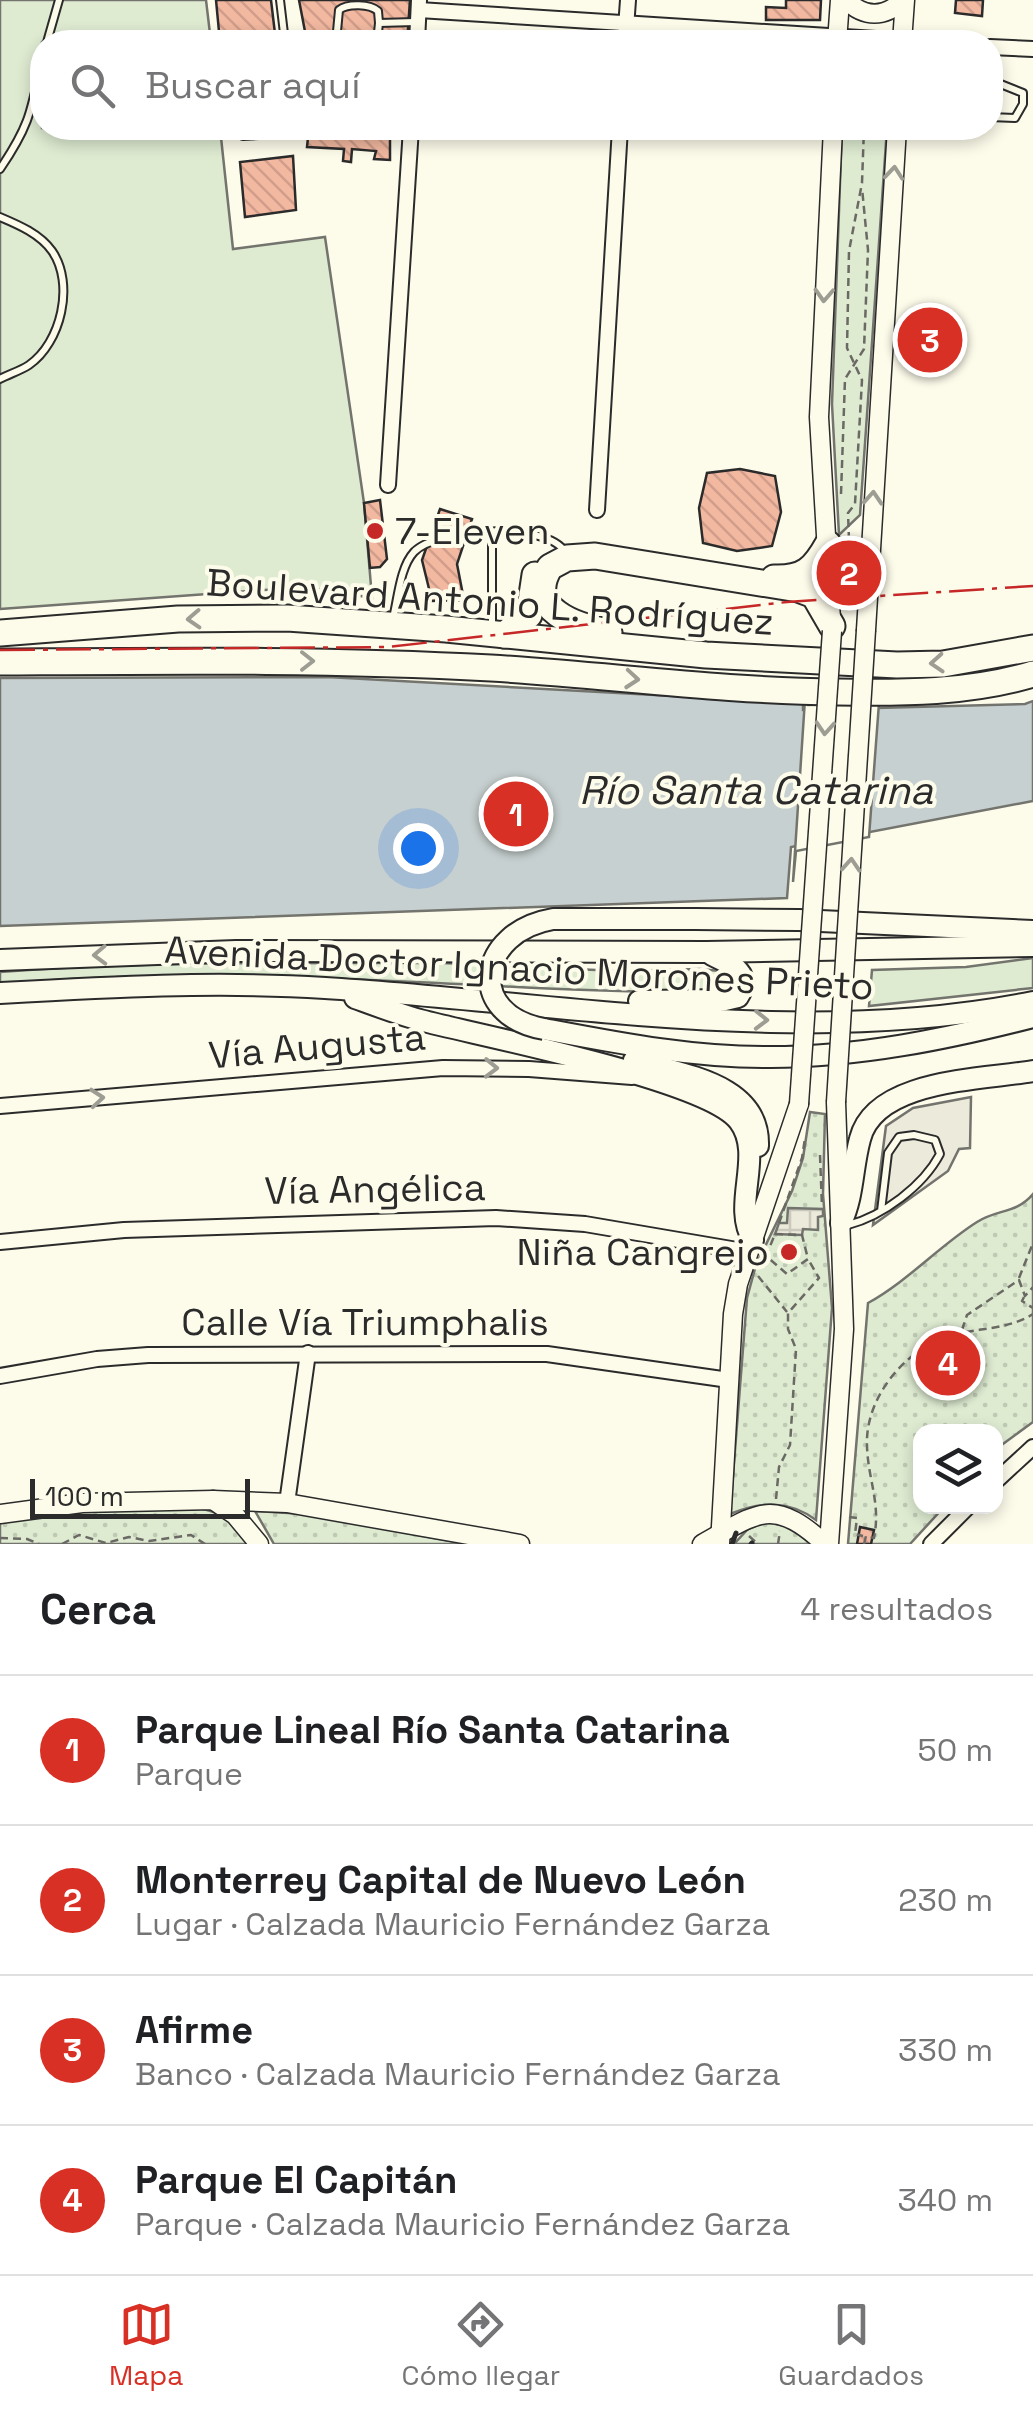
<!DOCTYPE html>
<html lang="es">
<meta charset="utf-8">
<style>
:root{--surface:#fff;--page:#f6f6f6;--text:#202124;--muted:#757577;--line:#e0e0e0;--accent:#d93025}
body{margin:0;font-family:"Space Grotesk",sans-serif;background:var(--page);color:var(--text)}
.controls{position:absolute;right:30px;bottom:30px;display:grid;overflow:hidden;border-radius:20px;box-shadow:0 5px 15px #0003}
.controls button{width:90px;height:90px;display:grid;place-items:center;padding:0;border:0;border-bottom:2px solid var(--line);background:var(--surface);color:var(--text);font:50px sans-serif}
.scale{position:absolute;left:30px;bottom:25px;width:220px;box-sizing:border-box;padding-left:10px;border:5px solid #2b2b2b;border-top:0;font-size:28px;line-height:35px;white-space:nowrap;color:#2b2b2b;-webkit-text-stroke:8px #fdfbea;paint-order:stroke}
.you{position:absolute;left:418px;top:848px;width:35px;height:35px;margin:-25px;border:8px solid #fff;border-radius:50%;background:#1a73e8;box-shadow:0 0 0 15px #1a73e833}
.badge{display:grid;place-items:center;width:65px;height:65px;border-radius:50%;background:var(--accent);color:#fff;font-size:32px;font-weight:700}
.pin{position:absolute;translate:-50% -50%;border:5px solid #fff;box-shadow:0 2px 10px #0006}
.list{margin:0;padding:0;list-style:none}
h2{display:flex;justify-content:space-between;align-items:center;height:130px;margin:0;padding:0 40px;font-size:42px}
h2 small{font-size:32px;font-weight:400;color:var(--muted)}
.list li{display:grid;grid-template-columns:65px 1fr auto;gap:30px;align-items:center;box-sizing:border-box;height:150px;padding:0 40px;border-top:2px solid var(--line)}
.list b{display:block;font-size:38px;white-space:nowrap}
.list p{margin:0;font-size:32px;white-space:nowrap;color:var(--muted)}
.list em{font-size:32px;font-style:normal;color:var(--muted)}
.icon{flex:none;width:55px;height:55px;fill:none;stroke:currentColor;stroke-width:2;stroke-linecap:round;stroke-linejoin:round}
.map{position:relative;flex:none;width:1033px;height:1544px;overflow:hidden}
.search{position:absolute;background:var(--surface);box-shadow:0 5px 15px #0003;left:30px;right:30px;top:30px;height:110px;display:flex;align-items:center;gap:25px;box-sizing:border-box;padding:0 35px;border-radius:40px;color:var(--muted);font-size:38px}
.sheet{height:730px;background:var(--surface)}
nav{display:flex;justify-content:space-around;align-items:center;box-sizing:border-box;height:140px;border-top:2px solid var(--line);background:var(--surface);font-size:28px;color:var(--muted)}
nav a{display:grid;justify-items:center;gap:5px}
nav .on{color:var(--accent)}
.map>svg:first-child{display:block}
.grass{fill:#deebd1;stroke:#74746e;stroke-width:2.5}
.park{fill:url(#park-dots);stroke:#74746e;stroke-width:2.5}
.parking{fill:#eceadb;stroke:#74746e;stroke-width:2.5}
.plaza{fill:url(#plaza-grid);stroke:#74746e;stroke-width:2.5}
.water{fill:#c7d0d0;stroke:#74746e;stroke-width:2.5}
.pier{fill:#fdfbea;stroke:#74746e;stroke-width:2.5}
.building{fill:url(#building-back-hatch);stroke:#2b2b2b;stroke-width:2.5}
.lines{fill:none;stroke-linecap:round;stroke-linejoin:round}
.lane-casing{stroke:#2b2b2b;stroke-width:10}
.street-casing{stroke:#2b2b2b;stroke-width:18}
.secondary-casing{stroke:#2b2b2b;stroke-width:21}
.primary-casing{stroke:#2b2b2b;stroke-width:24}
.highway-casing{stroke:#2b2b2b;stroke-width:29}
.path{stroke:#6a6964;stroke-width:2.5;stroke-dasharray:8 5;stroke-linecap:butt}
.lane{stroke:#fdfbea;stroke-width:6}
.street{stroke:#fdfbea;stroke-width:14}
.secondary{stroke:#fdfbea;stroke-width:18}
.primary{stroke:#fdfbea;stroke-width:20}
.highway{stroke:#fdfbea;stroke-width:25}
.secondary-bridge-casing{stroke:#2b2b2b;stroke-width:21;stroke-linecap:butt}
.primary-bridge-casing{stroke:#2b2b2b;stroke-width:24;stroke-linecap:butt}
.secondary-bridge{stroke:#fdfbea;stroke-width:18}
.primary-bridge{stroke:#fdfbea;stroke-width:20}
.wall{stroke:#2b2b2b;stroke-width:5}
.power{stroke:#c62828;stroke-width:2.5;stroke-dasharray:35 8 5 8;stroke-linecap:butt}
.oneway{stroke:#9e9d94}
.poi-dot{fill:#c62828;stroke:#fdfbea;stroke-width:4}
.labels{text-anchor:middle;stroke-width:8;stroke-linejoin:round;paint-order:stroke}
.poi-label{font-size:38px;fill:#2b2b2b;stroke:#fdfbea;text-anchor:start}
.street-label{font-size:38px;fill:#2b2b2b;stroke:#fdfbea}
.water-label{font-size:40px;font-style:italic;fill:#2b2b2b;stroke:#fdfbea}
</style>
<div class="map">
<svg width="1033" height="1544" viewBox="0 0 1033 1544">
<defs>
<pattern id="park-dots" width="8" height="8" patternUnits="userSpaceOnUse" patternTransform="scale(2.5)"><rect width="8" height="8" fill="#deebd1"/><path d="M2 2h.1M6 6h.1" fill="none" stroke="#bfcab4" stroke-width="1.8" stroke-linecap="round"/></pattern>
<pattern id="plaza-grid" width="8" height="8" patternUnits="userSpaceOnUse" patternTransform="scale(2.5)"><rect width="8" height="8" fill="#eceadb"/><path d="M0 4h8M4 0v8" fill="none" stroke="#cbc9bc"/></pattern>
<pattern id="building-back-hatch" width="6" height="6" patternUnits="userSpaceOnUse" patternTransform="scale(2.5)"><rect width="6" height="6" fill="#f2b8a0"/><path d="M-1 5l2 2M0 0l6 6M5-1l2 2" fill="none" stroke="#d09e8a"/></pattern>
</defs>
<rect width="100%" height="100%" fill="#fdfbea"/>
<g class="grass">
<polygon points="0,0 206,0 211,42 42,42 42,128 220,128 233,249 325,237 364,503 372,598 306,587 0,609"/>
<polygon points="842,128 887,128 860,515 839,535 832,404"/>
<polygon points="1033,958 1033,988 869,1006 872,970 966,967"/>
<path d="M442 963 618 971 700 969 729 972C732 982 729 988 722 995 653 991 585 991 517 987 346 978 171 969 0 984V972C147 961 295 963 442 963Z"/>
</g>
<g class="park">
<path d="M810 1112 825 1114 823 1194 832 1308 816 1520C789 1500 761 1501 730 1514L747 1298 756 1265 792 1191 803 1158Z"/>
<path d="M1033 1194V1422L996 1449V1432H920V1506L944 1507 910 1544H848L868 1303C908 1281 939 1246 977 1222 997 1209 1016 1214 1033 1194Z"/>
<path d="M152 1507C200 1509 220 1501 249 1544H0V1519L19 1514Z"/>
<polygon points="255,1511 304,1514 467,1544 274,1544"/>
<polygon points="766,1522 794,1528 810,1544 734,1544 748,1529"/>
</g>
<polygon class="parking" points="971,1097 970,1148 959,1149 948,1171 873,1225 886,1126 913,1108"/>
<polygon class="plaza" points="788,1208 823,1209 823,1216 818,1217 818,1230 803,1229 802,1235 775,1234 779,1223 787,1223"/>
<polygon class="water" points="327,677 783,702 803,704 803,710 1025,704 1033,701 1033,801 791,847 787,898 0,926 0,678"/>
<polygon class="pier" points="805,699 808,705 879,703 869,837 796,851 793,882"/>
<g class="building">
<polygon points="216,0 271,0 276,42 220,42"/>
<polygon points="299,0 410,0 407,42 307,42"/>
<polygon points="786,0 821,0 820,20 766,20 766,7 786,8"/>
<polygon points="956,0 983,0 982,16 955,13"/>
<polygon points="309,128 390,128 390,160 374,159 376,151 352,149 351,162 343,161 344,149 307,147"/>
<polygon points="293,156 296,210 245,217 240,162"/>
<polygon points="740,469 775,476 781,512 772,546 737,551 703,543 699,508 707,473"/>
<polygon points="380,500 387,559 380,567 370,568 364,503"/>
<polygon points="440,509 472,519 457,564 464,600 432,601 422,560"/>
<polygon points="860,1527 874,1530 871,1544 857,1544"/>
</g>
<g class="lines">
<g class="lane-casing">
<g id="lane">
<polyline points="280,0 285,42"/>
<polyline points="47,42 59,0"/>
<path d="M336 42 339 10C348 3 370 4 378 11L379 23 415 22"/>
<polyline points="377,42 379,23"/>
<polyline points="993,81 994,48"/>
<polyline points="990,117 1015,118 1023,104 1023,93 993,81"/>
<polyline points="238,128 243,136 259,135 269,128"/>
<path d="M0 169C30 125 31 111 42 60"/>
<path d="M0 217C19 225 40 234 52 251 75 284 61 343 29 365 20 371 9 374 0 379"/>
<path d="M393 618C398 598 400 567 414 552 437 528 547 521 565 552"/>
<polyline points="492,627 492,533"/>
<path d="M848 1225C883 1216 923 1186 940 1154L935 1140 914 1135 899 1137 888 1153 881 1211"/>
</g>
</g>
<g class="street-casing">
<g id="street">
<polyline points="419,10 923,42"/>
<polyline points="417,42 419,0"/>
<polyline points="625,42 628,0"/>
<polyline points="990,47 1033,49"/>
<polyline points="388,485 411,128"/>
<polyline points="597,510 620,128"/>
<polyline points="0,1106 443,1068 529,1069 632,1077"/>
<polyline points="0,1242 124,1230 496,1218 585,1224 749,1252"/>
<polyline points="0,1376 97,1359 148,1355 547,1354 729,1380"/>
<polyline points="996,1481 1033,1447"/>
<polyline points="287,1503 308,1353"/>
<polyline points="931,1544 969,1506"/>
</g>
</g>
<g class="secondary-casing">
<g id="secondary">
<path d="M846 0C864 18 885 18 903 0"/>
<polyline points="837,42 840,0"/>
<polyline points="902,42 905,0"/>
<polyline points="831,620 819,417 833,128"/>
<polyline points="866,630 897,128"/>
<polyline points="213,1500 235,1515 259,1544"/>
<polyline points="0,1514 82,1503 213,1500 287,1503 520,1544"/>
<path d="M702 1544C758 1513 772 1496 825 1544"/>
<polyline points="720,1544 733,1314 738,1284 799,1104"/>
<polyline points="829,1544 844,1329 836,1102"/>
</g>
</g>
<g class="primary-casing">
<g id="primary">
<polyline points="695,919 799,920 1033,931"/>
<polyline points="0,960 236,951 706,952 1033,946"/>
<path d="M0 993C108 987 216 981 325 988 559 1002 799 1049 1033 1002"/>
<path d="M355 998C377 1006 398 1014 420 1020 480 1036 707 1079 739 1121 765 1155 731 1204 753 1240"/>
<path d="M639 1001 725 1000 738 997C753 973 731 964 712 955"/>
<path d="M544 1029C618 1043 694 1058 770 1057 859 1057 947 1039 1033 1017"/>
<path d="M634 1060C680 1075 760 1082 758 1146"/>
<path d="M841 1223C854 1195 852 1168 860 1139 875 1079 982 1080 1033 1071"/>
</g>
</g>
<g class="highway-casing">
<g id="highway">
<path d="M774 578C804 579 814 569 828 544"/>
<path d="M609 632C578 627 523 610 550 567L567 558 595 556 798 589 814 595 832 626"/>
<polyline points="0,633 178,619 287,618 446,629 706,655 897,665 943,664 1033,648"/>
<polyline points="504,635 529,615 535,575"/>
<path d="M0 662C164 661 328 659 491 668 607 675 722 691 838 692 904 693 969 693 1033 674"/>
</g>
</g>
<g class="path">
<polyline points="841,494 845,379 864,349 868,250 862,188"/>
<polyline points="849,540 848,513 855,504 862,380 847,348 849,251 862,183 864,128"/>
<polyline points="849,548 849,558"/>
<polyline points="820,1155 822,1207"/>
<polyline points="779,1223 802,1158 805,1138"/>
<polygon points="775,1234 802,1235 808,1259 787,1274 766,1256"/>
<polyline points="758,1276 787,1312"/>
<polyline points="1019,1278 1033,1243"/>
<polyline points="1024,1297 1022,1301 1033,1308"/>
<polyline points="962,1330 967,1315 1019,1280 1025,1296 1033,1287"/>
<polyline points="776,1499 779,1467 790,1445 796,1349 788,1329 788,1313 819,1278 808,1259"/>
<polyline points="849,1517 857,1518 855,1534 863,1536"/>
<polyline points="749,1536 758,1544"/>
<polyline points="0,1538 27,1539 39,1544"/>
<polyline points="62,1544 79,1535 106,1543 129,1537 149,1541 191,1535 205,1544"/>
<polyline points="778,1544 780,1531"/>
<path d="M864 1544 866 1536 874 1538C881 1503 868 1480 867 1446 865 1402 898 1359 936 1341 967 1326 1003 1333 1033 1314"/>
</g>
<use href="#lane" class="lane"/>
<use href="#street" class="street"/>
<use href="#secondary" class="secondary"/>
<use href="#primary" class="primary"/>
<use href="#highway" class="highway"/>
<g class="secondary-bridge-casing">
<g id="secondary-bridge">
<polyline points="836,1102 866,630"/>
<polyline points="799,1104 832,631"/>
</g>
</g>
<g class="primary-bridge-casing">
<path id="primary-bridge" d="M544 1029C465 1015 477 932 553 919H695"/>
</g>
<use href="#secondary-bridge" class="secondary-bridge"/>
<use href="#primary-bridge" class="primary-bridge"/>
<g class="wall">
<polyline points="732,1544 736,1533"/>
<polyline points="751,1544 752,1543"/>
</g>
<polyline class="power" points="0,650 388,647 787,602 1033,586"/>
</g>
<defs><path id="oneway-chevron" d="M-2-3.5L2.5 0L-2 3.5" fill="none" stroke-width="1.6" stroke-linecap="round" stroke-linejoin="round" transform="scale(2.5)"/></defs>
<g class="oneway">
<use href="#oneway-chevron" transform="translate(894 173) rotate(-85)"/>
<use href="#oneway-chevron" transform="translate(824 295) rotate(93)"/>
<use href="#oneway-chevron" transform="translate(873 498) rotate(-86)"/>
<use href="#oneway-chevron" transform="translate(194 619) rotate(177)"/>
<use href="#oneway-chevron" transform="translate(307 661)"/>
<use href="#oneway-chevron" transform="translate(937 663) rotate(176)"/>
<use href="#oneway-chevron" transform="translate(632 679) rotate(5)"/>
<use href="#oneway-chevron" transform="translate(825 728) rotate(94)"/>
<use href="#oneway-chevron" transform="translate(851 865) rotate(-86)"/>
<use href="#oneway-chevron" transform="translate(100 955) rotate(178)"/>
<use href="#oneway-chevron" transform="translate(761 1020) rotate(1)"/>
<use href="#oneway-chevron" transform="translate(491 1068) rotate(1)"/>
<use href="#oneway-chevron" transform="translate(97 1098) rotate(-5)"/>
</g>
<g class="poi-dot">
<circle cx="375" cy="531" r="10"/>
<circle cx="789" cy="1252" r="10"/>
</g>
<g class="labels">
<g class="poi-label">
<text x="395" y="544">7-Eleven</text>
<text x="769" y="1265" text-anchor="end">Niña Cangrejo</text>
</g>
<g class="street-label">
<text transform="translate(490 602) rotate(4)" y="13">Boulevard Antonio L. Rodríguez</text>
<text transform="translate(519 968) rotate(3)" y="13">Avenida Doctor Ignacio Morones Prieto</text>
<text transform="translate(317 1046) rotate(-5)" y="13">Vía Augusta</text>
<text transform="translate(375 1189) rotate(-1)" y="13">Vía Angélica</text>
<text x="365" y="1335">Calle Vía Triumphalis</text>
</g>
<g class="water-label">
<text x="756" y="804">Río Santa Catarina</text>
</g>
</g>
</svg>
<div class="controls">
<button><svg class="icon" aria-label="layers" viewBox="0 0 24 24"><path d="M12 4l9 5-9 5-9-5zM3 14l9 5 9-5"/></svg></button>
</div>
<div class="scale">100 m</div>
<div class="you"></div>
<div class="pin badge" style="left:516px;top:814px">1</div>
<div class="pin badge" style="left:849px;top:573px">2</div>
<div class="pin badge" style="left:930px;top:340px">3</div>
<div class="pin badge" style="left:948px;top:1363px">4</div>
<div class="search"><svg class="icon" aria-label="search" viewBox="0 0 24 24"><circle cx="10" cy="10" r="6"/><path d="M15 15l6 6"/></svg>Buscar aquí</div>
</div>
<section class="sheet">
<h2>Cerca<small>4 resultados</small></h2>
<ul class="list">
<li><span class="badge">1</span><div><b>Parque Lineal Río Santa Catarina</b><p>Parque</p></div><em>50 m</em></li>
<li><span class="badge">2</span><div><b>Monterrey Capital de Nuevo León</b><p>Lugar · Calzada Mauricio Fernández Garza</p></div><em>230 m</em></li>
<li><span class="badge">3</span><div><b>Afirme</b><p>Banco · Calzada Mauricio Fernández Garza</p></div><em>330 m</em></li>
<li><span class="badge">4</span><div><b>Parque El Capitán</b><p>Parque · Calzada Mauricio Fernández Garza</p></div><em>340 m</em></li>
</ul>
</section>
<nav>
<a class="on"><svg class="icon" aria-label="map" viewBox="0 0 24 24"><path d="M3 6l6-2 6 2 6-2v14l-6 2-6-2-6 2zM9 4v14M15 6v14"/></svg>Mapa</a>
<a><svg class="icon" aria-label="directions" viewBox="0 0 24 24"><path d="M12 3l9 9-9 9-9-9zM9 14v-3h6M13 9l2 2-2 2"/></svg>Cómo llegar</a>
<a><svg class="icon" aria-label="saved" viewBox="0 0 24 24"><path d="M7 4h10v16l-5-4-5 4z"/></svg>Guardados</a>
</nav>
